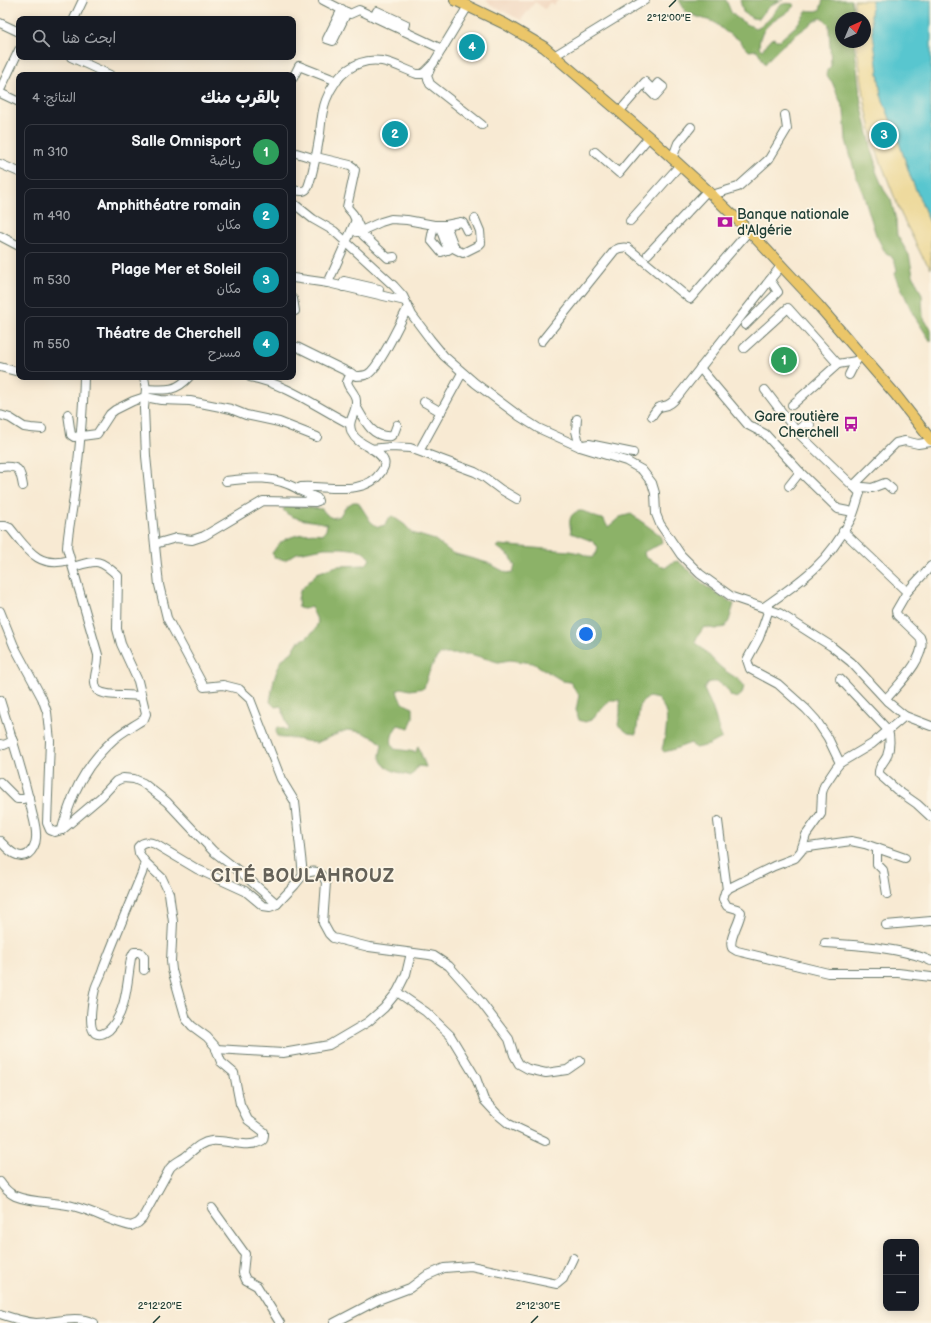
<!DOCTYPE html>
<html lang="ar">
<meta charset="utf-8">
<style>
:root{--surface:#171b24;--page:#242831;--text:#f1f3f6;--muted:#9ea1a6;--line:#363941;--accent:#7c3aed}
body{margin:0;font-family:"Balsamiq Sans","Playpen Sans Arabic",sans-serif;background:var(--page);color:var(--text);direction:rtl}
.controls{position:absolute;right:12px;bottom:12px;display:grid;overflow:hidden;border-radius:8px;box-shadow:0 2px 10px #0003}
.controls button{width:36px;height:36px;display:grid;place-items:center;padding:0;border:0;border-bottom:1px solid var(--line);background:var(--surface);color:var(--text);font:20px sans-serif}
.compass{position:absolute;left:835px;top:12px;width:36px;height:36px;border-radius:50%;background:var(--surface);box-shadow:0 2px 10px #0003;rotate:44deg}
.you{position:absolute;left:586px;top:634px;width:14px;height:14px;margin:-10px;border:3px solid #fff;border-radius:50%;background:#1a73e8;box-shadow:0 0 0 6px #1a73e833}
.badge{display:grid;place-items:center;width:26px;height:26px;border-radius:50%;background:var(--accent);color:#fff;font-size:13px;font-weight:700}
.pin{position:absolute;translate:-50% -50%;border:2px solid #fff;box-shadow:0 1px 4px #0006}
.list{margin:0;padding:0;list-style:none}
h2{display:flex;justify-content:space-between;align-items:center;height:52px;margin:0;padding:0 16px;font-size:17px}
h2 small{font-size:13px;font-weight:400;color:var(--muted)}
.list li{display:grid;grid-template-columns:26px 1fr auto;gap:12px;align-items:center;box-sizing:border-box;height:56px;margin:0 8px 8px;padding:0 8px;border:1px solid var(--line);border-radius:8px}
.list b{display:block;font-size:15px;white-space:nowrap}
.list p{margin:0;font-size:13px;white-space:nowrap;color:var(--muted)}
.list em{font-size:13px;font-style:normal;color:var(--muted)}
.icon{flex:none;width:22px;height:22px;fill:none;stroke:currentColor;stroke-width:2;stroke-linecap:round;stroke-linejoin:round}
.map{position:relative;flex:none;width:931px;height:1323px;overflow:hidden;direction:ltr}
.search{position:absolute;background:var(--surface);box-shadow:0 2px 10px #0003;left:16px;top:16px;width:280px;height:44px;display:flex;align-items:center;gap:10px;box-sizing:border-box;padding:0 14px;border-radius:8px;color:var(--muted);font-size:15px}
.panel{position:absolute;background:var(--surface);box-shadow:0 2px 10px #0003;left:16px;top:72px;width:280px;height:308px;border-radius:8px;direction:rtl}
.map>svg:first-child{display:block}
.built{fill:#f1d5bd}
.forest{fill:#8cb267;stroke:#56784e}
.sand{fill:#eeda9e;stroke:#868c69}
.water{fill:#59c6cf;stroke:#3c8282}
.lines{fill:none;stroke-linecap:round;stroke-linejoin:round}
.minor-casing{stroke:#6b7a6c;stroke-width:10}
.major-casing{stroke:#6b7a6c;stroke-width:12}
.minor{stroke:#fff;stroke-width:8}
.major{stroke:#ebc669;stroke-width:10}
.ticks{fill:none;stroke:#1f3d34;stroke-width:1.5}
.labels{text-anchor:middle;stroke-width:3.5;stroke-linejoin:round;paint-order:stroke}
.poi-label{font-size:14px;fill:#1f3d34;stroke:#fcf5e5;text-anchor:start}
.district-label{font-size:18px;font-weight:bold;letter-spacing:1px;fill:#646158;stroke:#fcf5e5}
.ticks-label{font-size:10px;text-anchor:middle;fill:#1f3d34;stroke:#fcf5e5;stroke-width:3.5;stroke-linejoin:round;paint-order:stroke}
</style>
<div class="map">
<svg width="931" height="1323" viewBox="0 0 931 1323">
<rect width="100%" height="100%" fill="#fcf5e5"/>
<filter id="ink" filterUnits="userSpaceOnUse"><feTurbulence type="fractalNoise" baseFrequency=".025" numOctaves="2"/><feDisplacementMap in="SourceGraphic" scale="8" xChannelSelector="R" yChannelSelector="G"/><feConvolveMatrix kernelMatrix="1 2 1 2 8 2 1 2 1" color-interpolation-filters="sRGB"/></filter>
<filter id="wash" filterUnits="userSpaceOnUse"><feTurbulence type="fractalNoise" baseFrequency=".012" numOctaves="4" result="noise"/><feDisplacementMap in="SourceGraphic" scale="16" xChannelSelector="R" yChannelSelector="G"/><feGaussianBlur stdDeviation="0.9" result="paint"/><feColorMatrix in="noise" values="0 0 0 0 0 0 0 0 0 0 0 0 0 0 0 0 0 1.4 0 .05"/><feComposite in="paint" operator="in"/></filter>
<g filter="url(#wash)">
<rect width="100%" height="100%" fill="#f8ead3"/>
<polygon class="built" points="486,0 558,0 554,5 550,2 545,9 535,2 521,20 491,5"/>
<g class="forest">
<path d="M679 0H726C728 4 729 8 731 12 735 18 749 26 756 28 760 26 766 23 769 19 777 10 778 1 793 4L794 6C780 21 760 21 759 47L762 50 771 39 774 38 776 40H780L796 26 807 11C812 10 815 12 820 10L823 0H851L853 8 852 18H841V42H854L861 103 872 151 876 162V171L884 190 891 200 896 220 897 235 909 255 913 275 922 295 923 317 931 330V342L913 314 895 274 897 270 895 262 891 256 885 252 876 235 864 196 856 176 846 140 844 110 832 82 827 76V70L831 66 829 25 823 19 820 18 816 20C799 33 778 46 765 64L757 50 749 51 738 39 726 32 714 22 698 17 686 12Z"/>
<path d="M740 0H783C770 4 767 8 759 19L752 18 743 12Z"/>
<path d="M353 502H358L371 522 378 527 385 525 387 520 392 516 405 525 412 533 435 540 452 553 488 563 507 573 513 572 515 566 511 557 497 547 499 545 569 551 580 553 592 558 597 552 598 547 592 541 571 533C571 529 569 524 570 520 571 513 579 509 585 512 592 515 595 518 603 519L608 527 620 517 631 514 660 535 662 542C658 547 650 548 644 552L645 557 665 568 673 562 678 561 707 587 734 604 729 621 725 627 716 629 704 627 697 637 695 642C708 652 716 666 730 674 736 678 740 679 744 686L742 694 737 698 731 696C726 686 719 679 707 683L704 689C707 697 712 705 714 713 717 721 718 730 722 738L709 745 695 748 691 743 672 750 664 752 662 749C665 739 669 721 665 710 664 706 660 703 658 699L649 697C647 699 643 701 641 703 638 707 638 727 636 734L628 733 618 725 620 714V700H610L591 720 585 722 579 720 576 710 579 695 570 682 563 681 533 663 510 660 498 662 470 654H440C432 663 427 676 424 688L410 690 401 688 397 690C399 701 403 704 413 708V718L409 728 398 725C392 733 389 740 394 749L416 752 418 746 426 767 418 766 411 776C401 773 381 770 380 756 380 752 382 748 382 744L375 738 361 732 347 730 316 743 291 738H282L277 736 276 730 278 727 287 730 289 729 281 706 275 707 270 702 274 679 281 660 292 652 298 642 306 638 315 630 318 622 311 607 304 609 299 608 298 599 300 591 317 573 337 566 365 565 369 561 370 557 360 550 342 548H324L297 553 285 560 275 558 272 553C275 550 277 545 280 543 292 534 310 532 323 534L326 530 327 524C314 520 293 521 284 511L283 509 286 506 304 507 322 509 326 514 332 518 340 516 345 507Z"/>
</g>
<polygon class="sand" points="854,0 872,0 871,17 881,95 899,142 911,178 931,225 931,269 922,256 901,214 875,147 866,108 856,42 865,42 865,18 855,18"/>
<polygon class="water" points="872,0 931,0 931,225 911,178 899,142 881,95 871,17"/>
</g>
<g filter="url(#ink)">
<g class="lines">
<g class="minor-casing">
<g id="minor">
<polyline points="323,0 350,14 359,10 442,49"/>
<polyline points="342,9 327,39 333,41 347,12"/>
<polyline points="374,17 377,11 405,24 403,31"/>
<polyline points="74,19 83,0"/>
<polyline points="0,23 19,32"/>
<polyline points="554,56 645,0"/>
<polyline points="71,57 110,75"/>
<polyline points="431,67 427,76 430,84 482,125"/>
<polyline points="293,78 299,66 337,81"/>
<polyline points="0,90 19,50"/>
<polyline points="0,93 19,102"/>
<polyline points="619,112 645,82 651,88 649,90 655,96 663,87 658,83 653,89 651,88"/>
<polyline points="293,152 316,159"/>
<polyline points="595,152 619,173 649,137"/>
<polyline points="316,157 350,165 353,167 355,170 347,207 353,214 361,231 381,222 391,219 407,220 434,225 446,225 461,222 463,223 467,231"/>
<polyline points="672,159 678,143 691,127"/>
<polyline points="0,164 19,172"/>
<path d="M293 190C299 191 305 193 308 187 314 170 317 152 320 133 321 122 322 110 326 100 335 76 355 57 382 61 394 63 406 70 417 74H422L425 72 433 64 468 6"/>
<polyline points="712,195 738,187 769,159 787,129 785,115"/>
<polyline points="293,203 313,219 334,231 394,286 403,296 412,315 430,339 444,356 475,383 519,416 538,428 580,447 626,461 642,470 652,483 655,493 656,514 660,524 681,555 700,574 732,597 779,613 831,646 851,662 888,702 905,716 931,726"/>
<polyline points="630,221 680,165"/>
<polyline points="434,225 431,240 441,252 454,247"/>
<polyline points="439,225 448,250"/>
<polyline points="446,225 455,249 463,253 479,245 481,243 480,231 475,219"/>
<polyline points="357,232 361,231 363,235 388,258 394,257"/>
<polyline points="0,236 19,246"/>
<polyline points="648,254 708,190"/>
<polyline points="293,278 328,283 356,220"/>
<polyline points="328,283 405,301"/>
<polyline points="343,287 344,281 379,289 378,294"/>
<polyline points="293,299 295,311"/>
<polyline points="745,325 778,292 770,280"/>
<path d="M542 341 615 250C620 247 623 247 628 248L690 299 749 231"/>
<path d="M297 347 356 376C360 376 364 376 368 374 379 368 401 321 408 307"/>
<polyline points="744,348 788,308 838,364 792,405"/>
<polyline points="838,364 856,361"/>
<polyline points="0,367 19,372"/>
<polyline points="700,368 748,425 765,434 800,472 838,509 853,512"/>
<polyline points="849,375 856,361 862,355"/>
<path d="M84 377C83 417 79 457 74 496 72 514 68 530 67 548L98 655C99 669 91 677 97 690 108 698 128 693 142 697"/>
<path d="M144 377 146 389C165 390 176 392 189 377"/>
<path d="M250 377C287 384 318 408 350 424"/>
<polyline points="146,389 144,408 146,456 159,585 167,618 204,687 223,685 239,689 250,699 281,779 295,802 303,875 295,885 277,904"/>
<polyline points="765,390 797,432 853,486 872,488 885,483 892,489"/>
<polyline points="424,402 441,412"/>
<path d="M356 406C364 420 372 438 391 436L394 433 397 425"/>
<polyline points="68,414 71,435 74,437 97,434 110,414 115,410 133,401 145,397 161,400 190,401 231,409 246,415 279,422 317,437"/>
<polyline points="0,415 10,418 24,427 31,428 42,429"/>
<path d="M652 416C661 401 662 410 671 403 675 400 679 395 682 391L781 266"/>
<polyline points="577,419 576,431 580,447 583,445 589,444 633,453"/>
<polyline points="797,432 806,422 810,425"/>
<polyline points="422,446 462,373"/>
<polyline points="371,449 391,447 410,448 475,472 484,477 500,489 517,499"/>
<path d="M0 467C19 465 20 469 23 486"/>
<path d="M226 481C253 477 274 476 298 489"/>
<polyline points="789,486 800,472"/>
<path d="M0 526H5L10 528C28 550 38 569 70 560"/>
<polyline points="843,531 907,592"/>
<path d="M155 544 176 538 192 540 204 536 263 501 315 502 318 501 317 498 299 490V488L301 487C325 485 365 497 381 472 383 469 386 465 384 461 378 447 358 446 352 433 346 420 357 414 356 401 356 393 349 390 347 382L351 373"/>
<path d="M764 607C781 595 799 583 815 568 829 555 842 536 851 519 855 511 857 501 860 493L853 486 896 443 905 441 918 444 931 442"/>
<polyline points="769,609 759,638 747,660 750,669 778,684 806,709 816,720 828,738 840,763"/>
<path d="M0 611 14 646 42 698 47 712 50 741 47 823 50 830 55 832 62 830 101 797 116 781 123 778 134 779 143 783 167 802 213 851 244 875 277 904 270 907 263 906 245 891 197 869 155 844C148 841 143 841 138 847L139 853 145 862 162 878 169 893 173 922 171 961 172 970 186 1019 192 1026 207 1037 215 1046 221 1062 234 1073 240 1104 248 1120 264 1132V1135L263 1140C247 1150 228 1139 211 1141 200 1142 193 1151 185 1157 179 1161 174 1163 170 1168L142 1219 138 1223 131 1226C112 1222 95 1212 76 1207 56 1201 35 1204 15 1196 9 1193 4 1188 0 1182"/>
<path d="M840 679 888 730C890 738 890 748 887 756 884 763 878 766 879 774L897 790 917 804 931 817"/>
<path d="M886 699C897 686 929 656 920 637L897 615 896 611 907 592 931 566"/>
<path d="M0 700C11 736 23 771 31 808 33 818 37 828 36 838 36 844 32 851 28 854 17 861 7 848 0 841"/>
<path d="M905 716 872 744 840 763 836 768 824 786 822 793 821 814 806 835 801 851 795 858 774 866 729 888 725 892 723 899 727 906 737 909 741 912C740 923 728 939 732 948L737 951 828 973H898L931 977"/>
<polyline points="0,744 4,745 13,741"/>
<polyline points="0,782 17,799 23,799 29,797"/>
<polyline points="718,821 727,890"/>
<path d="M62 830C63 823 66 817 68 810 77 782 92 759 113 740 123 731 134 726 144 719L146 714 138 681 121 644 117 629 118 576C99 558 97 560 73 567"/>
<polyline points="802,848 851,841 865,844 905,858"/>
<polyline points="877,848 877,864 883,870 887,894"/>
<path d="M303 875C314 869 320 870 326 882L323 923 329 934 333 938 369 947 429 955 434 956 449 966 481 1002 509 1039 514 1055 519 1064 528 1069 546 1073 567 1070 580 1061"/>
<polyline points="886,925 931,921"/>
<path d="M825 943C857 945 903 948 931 961"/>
<path d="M144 970V957L140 952H134L131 958C127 982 127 1012 109 1030 105 1033 100 1036 95 1033 87 1027 93 998 95 989 97 982 101 976 103 969 115 937 129 905 142 873L145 862"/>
<polyline points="397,992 426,1012 450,1035 476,1078 484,1100 497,1114 509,1124 545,1141"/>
<polyline points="216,1049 283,1053 329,1045 368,1022 384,1008 397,992 406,974 411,953"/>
<polyline points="212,1208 245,1254 243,1273 246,1280 257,1286 280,1323"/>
<path d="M0 1314C12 1318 24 1322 36 1323 56 1323 74 1314 94 1323"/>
<polyline points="334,1323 378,1300 410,1288 426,1276 444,1268 471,1266 557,1284 563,1279 573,1258"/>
</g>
</g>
<g class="major-casing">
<polyline id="major" points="455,0 505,24 544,47 649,137 706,189 749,231 818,305 895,394 931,440"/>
</g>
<use href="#minor" class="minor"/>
<use href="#major" class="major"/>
</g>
</g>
<path class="ticks" d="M669 7 676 0M153 1323 160 1316M531 1323 538 1316"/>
<defs>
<g id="bank-bare" transform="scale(1.2)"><path d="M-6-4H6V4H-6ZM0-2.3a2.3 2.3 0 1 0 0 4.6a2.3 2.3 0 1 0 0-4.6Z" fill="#b5179e" stroke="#fcf5e5" stroke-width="2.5" paint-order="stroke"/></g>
<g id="bus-bare" transform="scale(1.2)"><path d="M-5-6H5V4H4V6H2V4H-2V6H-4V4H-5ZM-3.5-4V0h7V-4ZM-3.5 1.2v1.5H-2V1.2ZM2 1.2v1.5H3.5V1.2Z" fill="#b5179e" stroke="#fcf5e5" stroke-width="2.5" paint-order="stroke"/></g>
</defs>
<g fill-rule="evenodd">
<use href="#bank-bare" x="725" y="222"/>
<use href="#bus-bare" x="851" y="424"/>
</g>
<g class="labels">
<g class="poi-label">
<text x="737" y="219">Banque nationale<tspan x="737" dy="16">d'Algérie</tspan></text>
<text x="839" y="421" text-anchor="end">Gare routière<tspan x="839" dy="16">Cherchell</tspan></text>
</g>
<g class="district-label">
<text x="303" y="882">CITÉ BOULAHROUZ</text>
</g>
</g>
<g class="ticks-label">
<text x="669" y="21">2°12'00"E</text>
<text x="160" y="1309">2°12'20"E</text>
<text x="538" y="1309">2°12'30"E</text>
</g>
</svg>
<div class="controls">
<button>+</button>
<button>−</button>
</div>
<svg class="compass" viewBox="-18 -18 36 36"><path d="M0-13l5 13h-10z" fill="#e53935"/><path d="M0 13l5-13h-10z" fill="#9ea1a6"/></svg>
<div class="you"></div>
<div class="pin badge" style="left:784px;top:360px;background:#2e9e5b">1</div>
<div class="pin badge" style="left:395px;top:134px;background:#0f9aa8">2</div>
<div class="pin badge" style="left:884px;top:135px;background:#0f9aa8">3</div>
<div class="pin badge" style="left:472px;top:47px;background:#0f9aa8">4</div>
<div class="search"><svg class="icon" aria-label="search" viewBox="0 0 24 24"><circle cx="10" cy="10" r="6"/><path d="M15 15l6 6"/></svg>ابحث هنا</div>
<section class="panel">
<h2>بالقرب منك<small>النتائج: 4</small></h2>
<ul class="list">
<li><span class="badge" style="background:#2e9e5b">1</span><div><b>Salle Omnisport</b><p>رياضة</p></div><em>310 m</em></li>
<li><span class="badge" style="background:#0f9aa8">2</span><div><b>Amphithéatre romain</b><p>مكان</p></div><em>490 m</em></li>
<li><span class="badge" style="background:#0f9aa8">3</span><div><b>Plage Mer et Soleil</b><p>مكان</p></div><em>530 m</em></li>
<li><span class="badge" style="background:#0f9aa8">4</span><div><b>Théatre de Cherchell</b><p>مسرح</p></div><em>550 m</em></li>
</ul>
</section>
</div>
